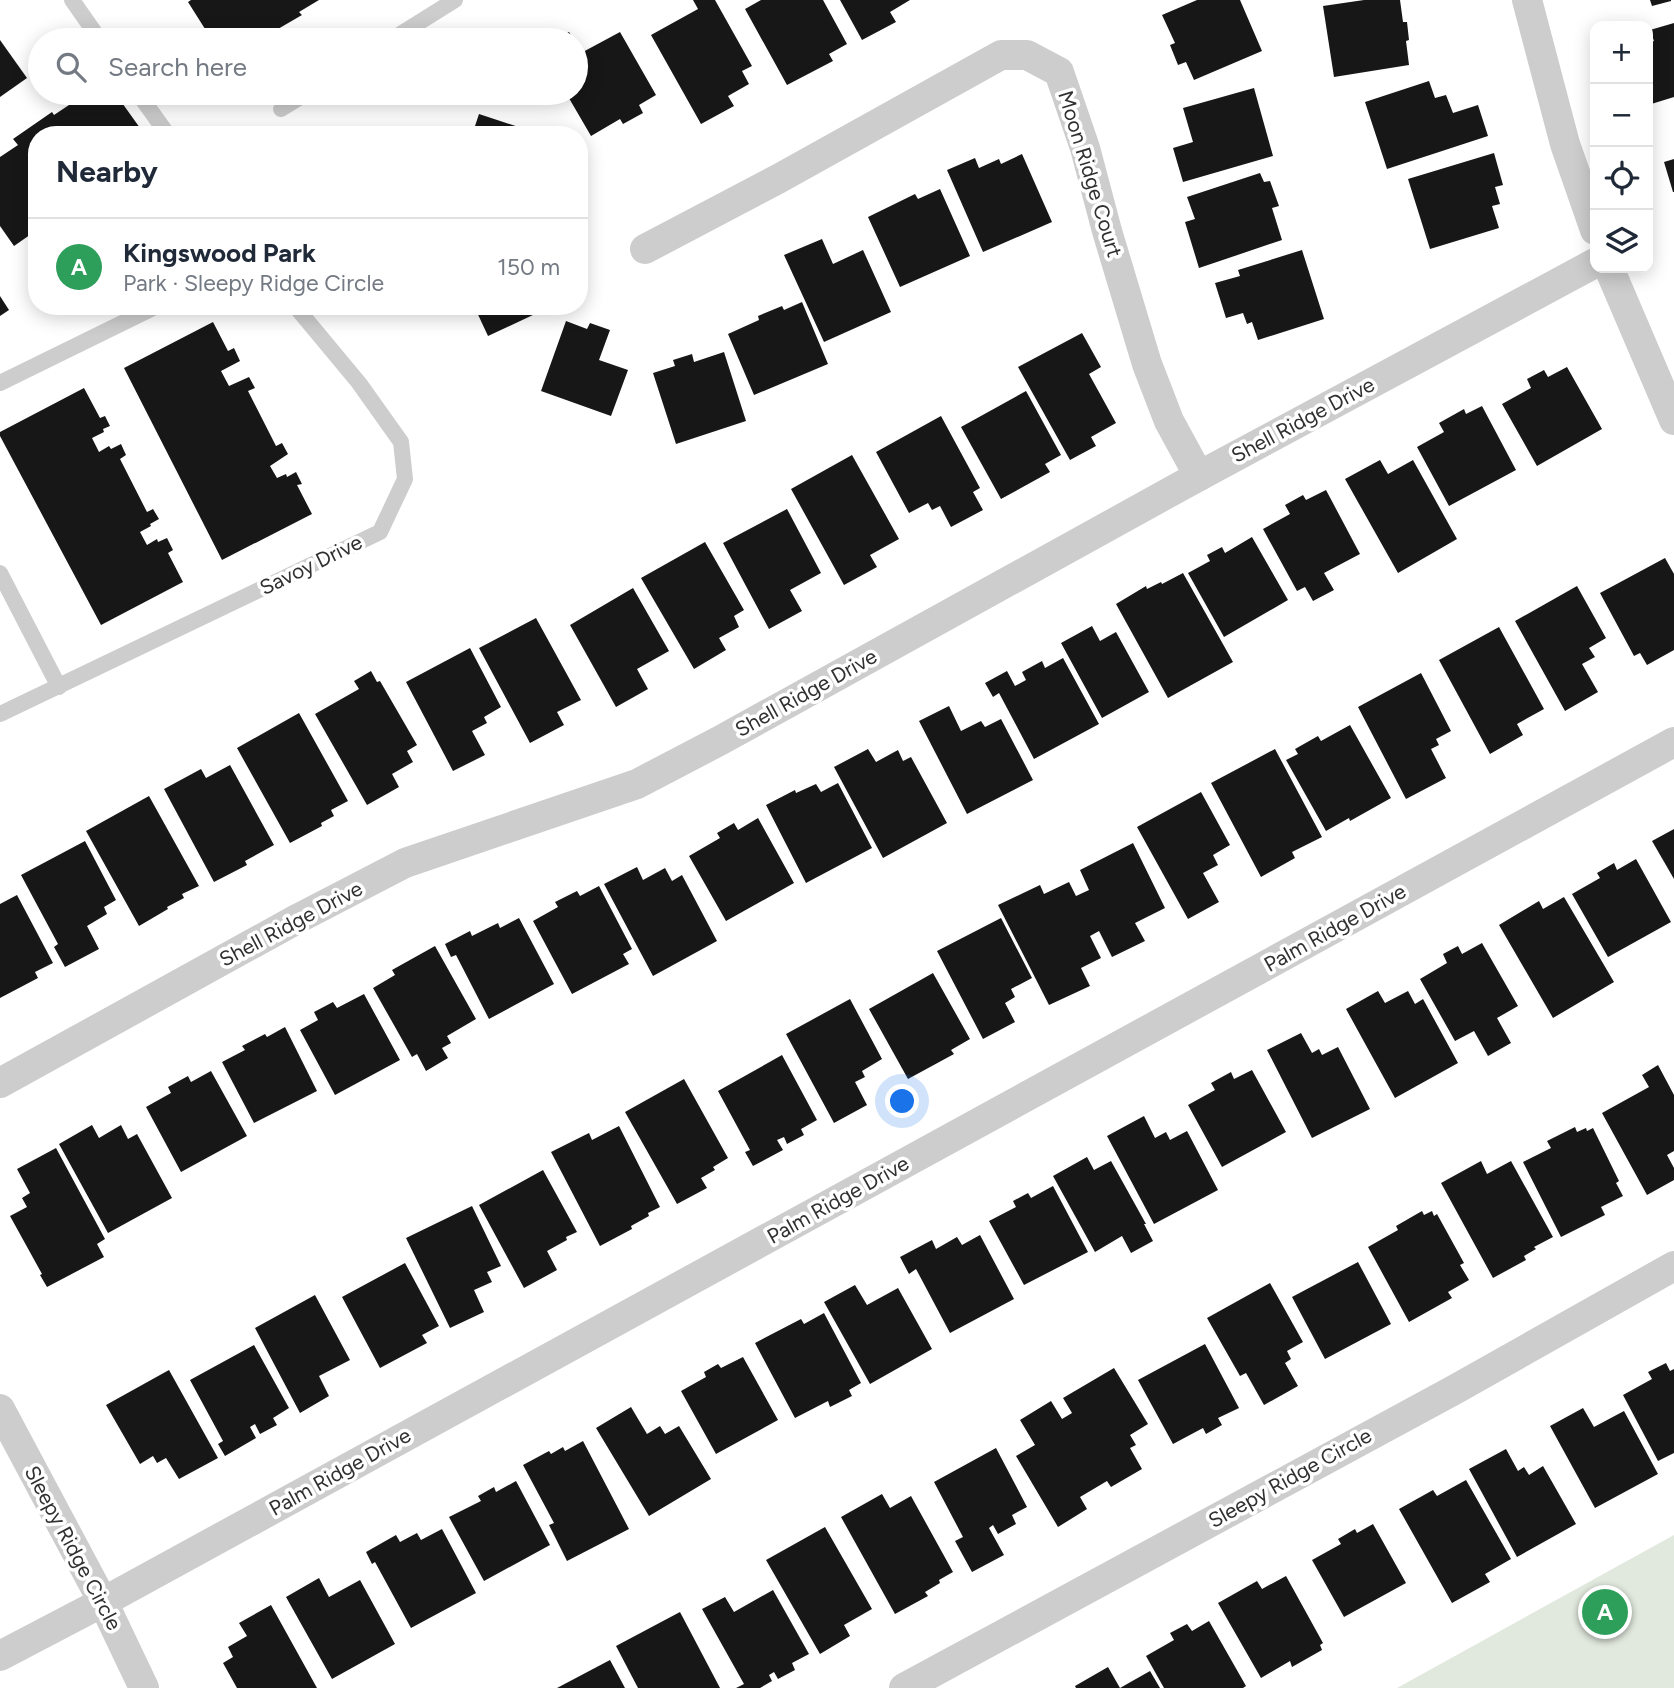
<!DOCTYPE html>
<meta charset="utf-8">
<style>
:root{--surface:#fff;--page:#f6f6f7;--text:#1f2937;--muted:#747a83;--line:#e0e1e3;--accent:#0f766e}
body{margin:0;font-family:Figtree,sans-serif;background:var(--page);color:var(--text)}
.controls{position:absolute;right:21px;top:21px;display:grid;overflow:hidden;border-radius:14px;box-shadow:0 4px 18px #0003}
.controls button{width:63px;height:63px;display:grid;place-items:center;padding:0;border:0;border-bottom:2px solid var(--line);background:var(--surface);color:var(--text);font:35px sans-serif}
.you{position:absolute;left:903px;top:1102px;width:24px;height:24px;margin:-18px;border:5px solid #fff;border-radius:50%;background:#1a73e8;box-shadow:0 0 0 10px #1a73e833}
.badge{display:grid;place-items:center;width:46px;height:46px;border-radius:50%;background:var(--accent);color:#fff;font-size:23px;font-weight:700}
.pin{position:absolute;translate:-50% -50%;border:4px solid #fff;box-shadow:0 2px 7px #0006}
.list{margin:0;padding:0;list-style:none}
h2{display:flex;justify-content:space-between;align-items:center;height:91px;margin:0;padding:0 28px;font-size:30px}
h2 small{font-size:23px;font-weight:400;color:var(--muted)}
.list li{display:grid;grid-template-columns:46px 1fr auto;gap:21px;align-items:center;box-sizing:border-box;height:98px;padding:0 28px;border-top:2px solid var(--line)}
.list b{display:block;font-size:26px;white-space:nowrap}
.list p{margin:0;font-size:23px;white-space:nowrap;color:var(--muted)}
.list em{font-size:23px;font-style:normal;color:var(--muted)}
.icon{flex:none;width:38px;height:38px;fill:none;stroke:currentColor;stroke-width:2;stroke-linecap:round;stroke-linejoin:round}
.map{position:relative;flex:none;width:1674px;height:1688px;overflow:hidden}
.search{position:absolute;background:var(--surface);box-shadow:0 4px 18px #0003;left:28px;top:28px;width:560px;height:77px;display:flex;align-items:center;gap:18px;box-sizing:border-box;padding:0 24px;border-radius:38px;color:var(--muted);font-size:26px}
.panel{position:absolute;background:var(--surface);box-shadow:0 4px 18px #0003;left:28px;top:126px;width:560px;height:189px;border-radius:28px}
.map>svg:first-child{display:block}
.green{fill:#e1e8dd}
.building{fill:#171717}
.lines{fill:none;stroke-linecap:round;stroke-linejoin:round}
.lane{stroke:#cdcdcd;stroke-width:16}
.street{stroke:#cdcdcd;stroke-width:30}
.labels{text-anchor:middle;stroke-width:7;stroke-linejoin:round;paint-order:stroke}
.street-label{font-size:21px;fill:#303030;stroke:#fff}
</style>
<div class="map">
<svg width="1674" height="1688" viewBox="0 0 1674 1688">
<rect width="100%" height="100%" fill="#fff"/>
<polygon class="green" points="1674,1535 1674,1688 1397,1688"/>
<g class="building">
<polygon points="191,0 319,0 299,12 302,15 259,40 212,40 188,2"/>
<polygon points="693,0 715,0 752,66 742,71 749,84 728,96 734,106 701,124 651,35 698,9"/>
<polygon points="761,0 823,0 847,44 829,54 833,61 787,85 745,9"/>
<polygon points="840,0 910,0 890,12 896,22 862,40"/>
<polygon points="1197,0 1240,0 1262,51 1194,80 1186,62 1178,65 1170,45 1175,43 1162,15"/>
<polygon points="1364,0 1400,0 1403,22 1407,22 1409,40 1406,41 1409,65 1334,77 1323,6"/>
<polygon points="1650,0 1671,0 1671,1 1652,6"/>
<polygon points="1674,23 1674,97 1648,105 1648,43 1654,41 1650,30"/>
<polygon points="569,32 574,40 555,40"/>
<polygon points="620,32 656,95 639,105 643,113 623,124 620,119 591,136 566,93 576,93 576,44 581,53"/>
<polygon points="0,40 27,78 0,97"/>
<polygon points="1429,81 1435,98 1446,95 1453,113 1478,105 1488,136 1387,169 1365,102"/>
<polygon points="1254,88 1273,156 1183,182 1173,148 1193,142 1183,108"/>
<polygon points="87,93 115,93 145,135 37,135 37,230 14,246 0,226 0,157 18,145 13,139 52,112 54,115"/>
<polygon points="479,114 540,134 540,135 472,135"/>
<polygon points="1494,153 1503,185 1495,187 1500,204 1492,206 1499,228 1430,249 1408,179"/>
<polygon points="1022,154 1052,222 983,252 947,170 975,158 979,168 999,159 1001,164"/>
<polygon points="1674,159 1674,192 1673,192 1664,162"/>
<polygon points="1260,173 1264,182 1270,181 1279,206 1272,208 1282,240 1199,268 1185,222 1195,219 1187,197"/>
<polygon points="940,189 970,256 900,287 868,217 915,194 918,199"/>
<polygon points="822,239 833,264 863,250 891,312 824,342 784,255"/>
<polygon points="1302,250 1324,319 1258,340 1252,322 1247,324 1243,313 1226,318 1215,283 1240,276 1238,270"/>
<polygon points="0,296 9,310 0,316"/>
<polygon points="802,302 828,364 754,395 728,334 759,320 758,316 782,306 784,310"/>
<polygon points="474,306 552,306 488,336"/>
<polygon points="566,321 587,329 590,323 610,330 599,360 628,370 611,416 541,391"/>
<polygon points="213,322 228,351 234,348 240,361 221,371 229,386 249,377 255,388 248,391 276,446 282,443 288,454 270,466 277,478 286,474 287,477 296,472 302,484 297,485 312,514 222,560 124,368"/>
<polygon points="1082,333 1101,367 1089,374 1116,423 1091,437 1096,446 1070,460 1018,367"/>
<polygon points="724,352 746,421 676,444 653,373 675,366 673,360 692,354 694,362"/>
<polygon points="1567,367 1602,429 1537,466 1502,404 1531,388 1527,379 1544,370 1548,377"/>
<polygon points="84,388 100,418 105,416 110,426 103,429 104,432 92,438 99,452 109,446 111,449 121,444 126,455 120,459 147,512 153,509 159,519 150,524 151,526 140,532 147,545 157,539 158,542 167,538 173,550 168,553 183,582 101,625 0,436 0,432"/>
<polygon points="1026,391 1061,455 1045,464 1050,472 1001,499 961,427"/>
<polygon points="1482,406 1516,470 1449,506 1417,447 1444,432 1439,423 1464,409 1466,414"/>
<polygon points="941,416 980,488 973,492 983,510 951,527 940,506 932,510 928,503 909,513 876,452"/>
<polygon points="852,455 899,539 870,555 877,567 844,585 791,489"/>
<polygon points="1380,460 1388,474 1413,460 1457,539 1398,573 1345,479"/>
<polygon points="1326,490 1360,554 1324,573 1334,590 1313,601 1305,587 1297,591 1263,529 1290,514 1285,505 1303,495 1306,500"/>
<polygon points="787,509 821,573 790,590 802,611 769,629 723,543"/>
<polygon points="1252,537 1288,600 1224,637 1188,573 1210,561 1207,555 1222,547 1225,553"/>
<polygon points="705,542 744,610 734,616 739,627 719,638 726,650 694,669 641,578"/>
<polygon points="1665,558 1674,574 1674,650 1647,665 1640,653 1634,656 1600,593"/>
<polygon points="1183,573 1233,662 1168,698 1116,604 1146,586 1147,589 1161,582 1162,584"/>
<polygon points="1577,586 1606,638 1589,648 1595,657 1582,664 1598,692 1565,711 1515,621"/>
<polygon points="633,588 669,651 637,669 648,689 616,707 570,625"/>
<polygon points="536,618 581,700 557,712 564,725 530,743 479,648"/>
<polygon points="1092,626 1100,641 1116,632 1149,692 1102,718 1061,643"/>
<polygon points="1499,627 1544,709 1517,724 1523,735 1490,754 1439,660"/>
<polygon points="470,648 501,707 484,717 487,723 472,731 485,755 453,771 406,682"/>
<polygon points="1063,658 1099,724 1034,759 999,693 993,697 985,683 1007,671 1015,686 1026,680 1022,672 1042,661 1045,668"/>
<polygon points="371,671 377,682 380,681 417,745 407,751 413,762 392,774 399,787 367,805 315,714 359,689 354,681"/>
<polygon points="1421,673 1451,731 1436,739 1439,745 1431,749 1446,778 1406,799 1358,707"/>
<polygon points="949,706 961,731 981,721 985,727 1001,719 1033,780 967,814 919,721"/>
<polygon points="299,713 348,801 331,810 334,816 321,823 322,826 290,843 237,748"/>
<polygon points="1350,725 1391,798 1350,821 1349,818 1326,831 1286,760 1298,754 1295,749 1318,736 1321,741"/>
<polygon points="868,749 876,762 898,750 903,761 911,757 947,823 883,858 834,767"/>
<polygon points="1275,749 1322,837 1292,852 1295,858 1261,877 1211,783"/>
<polygon points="230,765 274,845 245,861 247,865 214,882 164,789 201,769 206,778"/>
<polygon points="838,783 872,848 806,883 766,805 795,790 796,793 816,784 821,792"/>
<polygon points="1201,792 1230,845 1213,855 1218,865 1203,873 1219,902 1188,919 1137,827"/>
<polygon points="149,796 199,886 182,894 184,898 167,907 168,909 139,926 86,831"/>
<polygon points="758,818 794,883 726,921 689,856 720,838 717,833 734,823 738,830"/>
<polygon points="1674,829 1674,879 1652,841"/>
<polygon points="85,841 116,900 104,907 107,914 87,926 99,949 65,967 54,947 58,944 21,875"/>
<polygon points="1133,843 1165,908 1135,923 1145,941 1112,957 1099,931 1090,936 1101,958 1081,968 1090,986 1049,1005 998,905 1040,885 1044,894 1069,882 1076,896 1089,890 1080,870"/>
<polygon points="1636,859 1671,922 1608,957 1572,894 1600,878 1597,873 1614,863 1617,870"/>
<polygon points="637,867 643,880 665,868 672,881 682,875 717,941 653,976 604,884"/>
<polygon points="599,886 632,949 623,954 629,964 572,994 533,921 558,907 555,902 577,891 580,896"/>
<polygon points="17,895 53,963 35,972 38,978 0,998 0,904"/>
<polygon points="1564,897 1614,982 1553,1018 1499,925 1539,901 1543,909"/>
<polygon points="519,918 554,984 489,1019 456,955 451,957 445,944 470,931 472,936 498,923 500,928"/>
<polygon points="1001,918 1032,978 1011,989 1015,997 1005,1003 1015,1022 983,1039 937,951"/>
<polygon points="1482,943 1518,1006 1497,1018 1511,1043 1488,1056 1474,1031 1455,1041 1420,979 1447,963 1443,954 1458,946 1462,954"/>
<polygon points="435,946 476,1019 447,1036 451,1043 442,1048 448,1058 426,1071 417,1054 412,1057 373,988 395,975 392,970"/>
<polygon points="933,973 970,1039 951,1050 954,1054 908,1079 869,1009"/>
<polygon points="1378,991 1385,1003 1408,991 1415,1004 1423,999 1458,1063 1395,1098 1346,1009"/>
<polygon points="364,994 400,1060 335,1095 300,1030 318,1020 314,1012 333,1002 337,1008"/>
<polygon points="850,999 882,1059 862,1071 865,1077 855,1082 867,1105 834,1123 786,1034"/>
<polygon points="285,1027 317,1091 254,1123 222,1062 245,1050 242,1046 265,1034 267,1037"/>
<polygon points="1301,1033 1312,1053 1319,1049 1322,1055 1338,1047 1370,1109 1312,1138 1267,1050"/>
<polygon points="782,1055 817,1120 801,1129 804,1135 787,1144 784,1137 777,1140 783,1150 753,1166 745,1152 750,1150 718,1091"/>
<polygon points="1658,1065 1674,1095 1674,1151 1667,1155 1674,1168 1674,1180 1647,1195 1602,1113 1649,1087 1642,1075"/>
<polygon points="1252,1070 1286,1132 1222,1167 1188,1105 1215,1090 1211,1083 1231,1072 1234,1079"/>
<polygon points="211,1071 247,1136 181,1172 146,1107 171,1093 168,1087 188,1076 191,1082"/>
<polygon points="684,1079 728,1158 713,1167 715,1170 701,1178 707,1188 677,1204 625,1112"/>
<polygon points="1144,1116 1155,1138 1166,1132 1170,1140 1187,1131 1218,1190 1154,1224 1107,1136"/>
<polygon points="92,1125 99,1138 121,1125 128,1139 137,1134 172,1198 108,1233 59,1144"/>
<polygon points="619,1126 660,1207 648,1213 649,1216 631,1226 632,1229 600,1246 551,1152 589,1133 592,1140"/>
<polygon points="1575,1127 1577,1132 1586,1128 1587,1131 1593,1128 1619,1181 1616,1183 1623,1196 1601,1207 1605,1215 1561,1237 1523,1162 1551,1148 1547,1141"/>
<polygon points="56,1148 105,1239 97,1244 104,1257 47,1287 40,1275 42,1274 10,1216 27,1207 22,1198 30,1193 17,1169"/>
<polygon points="1087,1157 1094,1170 1111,1161 1146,1224 1144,1224 1153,1241 1131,1253 1122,1236 1095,1252 1053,1176"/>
<polygon points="1481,1161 1487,1174 1511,1161 1553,1237 1534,1247 1536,1249 1524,1256 1526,1260 1493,1278 1441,1183"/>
<polygon points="543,1170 577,1232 566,1237 567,1240 547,1251 557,1270 524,1288 479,1205"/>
<polygon points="1053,1186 1088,1252 1024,1285 989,1221 1016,1207 1013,1201 1028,1193 1031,1198"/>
<polygon points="472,1206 501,1266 487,1272 492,1282 474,1290 484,1312 450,1328 406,1238"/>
<polygon points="1422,1211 1424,1215 1432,1211 1434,1216 1437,1214 1464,1263 1460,1265 1469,1280 1448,1292 1452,1298 1409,1322 1368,1247 1398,1230 1396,1226"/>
<polygon points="980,1235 1014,1299 950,1333 916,1269 909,1274 900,1257 932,1240 936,1249 957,1237 962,1245"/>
<polygon points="1358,1262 1391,1324 1325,1359 1292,1297"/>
<polygon points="405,1263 439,1326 422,1335 427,1343 380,1368 342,1297"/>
<polygon points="1270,1283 1303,1342 1287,1351 1291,1359 1285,1363 1298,1386 1264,1405 1246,1373 1240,1376 1207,1318"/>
<polygon points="855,1285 867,1305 898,1288 932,1349 870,1384 824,1302"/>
<polygon points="315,1295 350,1360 319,1376 329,1396 300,1413 255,1328"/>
<polygon points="824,1313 861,1383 849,1390 852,1396 830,1407 828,1401 795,1418 755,1343 801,1319 804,1324"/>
<polygon points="1205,1344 1239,1408 1218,1418 1222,1425 1206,1434 1203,1428 1173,1444 1138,1380"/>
<polygon points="254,1345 289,1408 273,1418 277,1425 260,1434 255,1424 250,1427 256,1438 225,1456 218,1444 223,1441 190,1380"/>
<polygon points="743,1357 778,1420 716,1454 681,1391 706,1377 704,1372 718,1364 721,1368"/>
<polygon points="1666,1363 1670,1371 1674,1369 1674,1453 1658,1461 1623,1395 1652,1379 1648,1372"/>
<polygon points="1114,1368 1148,1424 1130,1435 1136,1445 1130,1448 1142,1469 1111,1487 1107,1481 1080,1497 1087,1509 1058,1527 1016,1456 1035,1445 1020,1420 1051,1401 1062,1419 1072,1413 1063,1398"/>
<polygon points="169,1370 218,1458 179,1479 166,1458 157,1463 153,1456 140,1464 106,1405"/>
<polygon points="631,1407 647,1434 660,1426 665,1434 679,1426 711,1479 649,1516 596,1428"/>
<polygon points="1583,1408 1594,1427 1624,1411 1658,1474 1595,1508 1550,1426"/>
<polygon points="583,1441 629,1529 567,1561 549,1525 554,1523 523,1465 549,1451 551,1454 563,1447 565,1451"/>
<polygon points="996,1448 1027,1507 1012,1515 1016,1524 998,1534 993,1525 989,1528 1004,1555 972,1572 955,1541 963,1537 934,1482"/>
<polygon points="1506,1449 1518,1471 1524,1467 1529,1475 1543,1466 1576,1524 1517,1557 1469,1469"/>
<polygon points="1466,1480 1511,1559 1485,1574 1490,1582 1452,1603 1399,1509 1433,1490 1437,1496"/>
<polygon points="516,1481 550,1545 484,1581 449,1517 481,1501 478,1496 494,1487 496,1492"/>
<polygon points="882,1494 890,1508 911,1496 953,1572 939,1580 940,1583 925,1592 928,1596 895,1614 841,1517"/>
<polygon points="1373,1524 1406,1583 1344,1617 1312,1560 1341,1544 1338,1539 1355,1529 1357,1533"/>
<polygon points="825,1527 872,1609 844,1625 850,1636 820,1654 766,1560"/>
<polygon points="442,1529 476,1593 411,1628 375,1562 372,1564 366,1552 396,1535 400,1542 417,1533 421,1540"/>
<polygon points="1286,1576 1323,1643 1320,1645 1322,1650 1292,1667 1290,1661 1261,1678 1218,1603 1257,1581 1262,1589"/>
<polygon points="319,1578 329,1597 360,1580 395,1644 332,1679 286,1597"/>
<polygon points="773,1590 809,1654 792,1663 795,1670 778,1679 774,1672 769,1675 772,1681 760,1688 736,1688 744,1684 702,1609 725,1597 734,1612"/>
<polygon points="271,1605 317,1688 237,1688 223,1663 233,1657 228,1647 247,1636 239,1623"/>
<polygon points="680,1612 720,1688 638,1688 616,1646"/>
<polygon points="1209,1621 1246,1686 1243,1688 1164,1688 1146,1656 1174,1640 1170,1633 1187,1624 1192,1631"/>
<polygon points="610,1660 625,1688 557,1688"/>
<polygon points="1108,1667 1120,1688 1150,1671 1160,1688 1076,1688 1075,1686"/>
</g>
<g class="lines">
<g class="lane">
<polyline points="72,0 100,40"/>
<polyline points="391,40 455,0"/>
<polyline points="138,93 168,135"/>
<polyline points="281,109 307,93"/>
<polyline points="0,383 157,306"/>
<polyline points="0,573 59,687"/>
<polyline points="0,714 380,532 405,479 401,442 359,383 295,306"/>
</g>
<g class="street">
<polyline points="1527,0 1565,144 1595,230"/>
<polyline points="645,249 778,179 1001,55 1027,55 1059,72 1085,148 1107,231 1147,364 1169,421 1199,476"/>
<polyline points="1609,268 1674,420"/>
<polyline points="0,1083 299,918 405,863 637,784 721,740 1199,476 1595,263"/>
<polyline points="0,1409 103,1602 144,1688"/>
<polyline points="0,1656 103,1602 1674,742"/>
<polyline points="904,1688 1454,1390 1674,1266"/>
</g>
</g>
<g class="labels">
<g class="street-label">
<text transform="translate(1090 174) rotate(73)" y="7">Moon Ridge Court</text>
<text transform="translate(1303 420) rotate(-28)" y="7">Shell Ridge Drive</text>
<text transform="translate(311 565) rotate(-26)" y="7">Savoy Drive</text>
<text transform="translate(806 693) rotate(-29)" y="7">Shell Ridge Drive</text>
<text transform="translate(291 924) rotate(-28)" y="7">Shell Ridge Drive</text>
<text transform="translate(1335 928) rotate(-29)" y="7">Palm Ridge Drive</text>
<text transform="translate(838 1200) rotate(-29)" y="7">Palm Ridge Drive</text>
<text transform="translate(340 1472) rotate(-29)" y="7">Palm Ridge Drive</text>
<text transform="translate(1290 1478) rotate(-29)" y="7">Sleepy Ridge Circle</text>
<text transform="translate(73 1548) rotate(62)" y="7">Sleepy Ridge Circle</text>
</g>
</g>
</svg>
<div class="controls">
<button>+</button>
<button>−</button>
<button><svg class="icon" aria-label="locate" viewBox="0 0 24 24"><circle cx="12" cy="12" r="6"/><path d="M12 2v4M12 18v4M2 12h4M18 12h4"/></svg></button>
<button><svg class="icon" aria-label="layers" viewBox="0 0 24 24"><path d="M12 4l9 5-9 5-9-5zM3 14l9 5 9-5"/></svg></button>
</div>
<div class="you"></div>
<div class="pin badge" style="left:1605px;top:1612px;background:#2e9e5b">A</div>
<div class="search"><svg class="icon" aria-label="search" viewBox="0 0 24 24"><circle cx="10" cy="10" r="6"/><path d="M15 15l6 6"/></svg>Search here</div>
<section class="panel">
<h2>Nearby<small></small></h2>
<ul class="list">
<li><span class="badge" style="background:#2e9e5b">A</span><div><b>Kingswood Park</b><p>Park · Sleepy Ridge Circle</p></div><em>150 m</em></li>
</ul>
</section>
</div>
